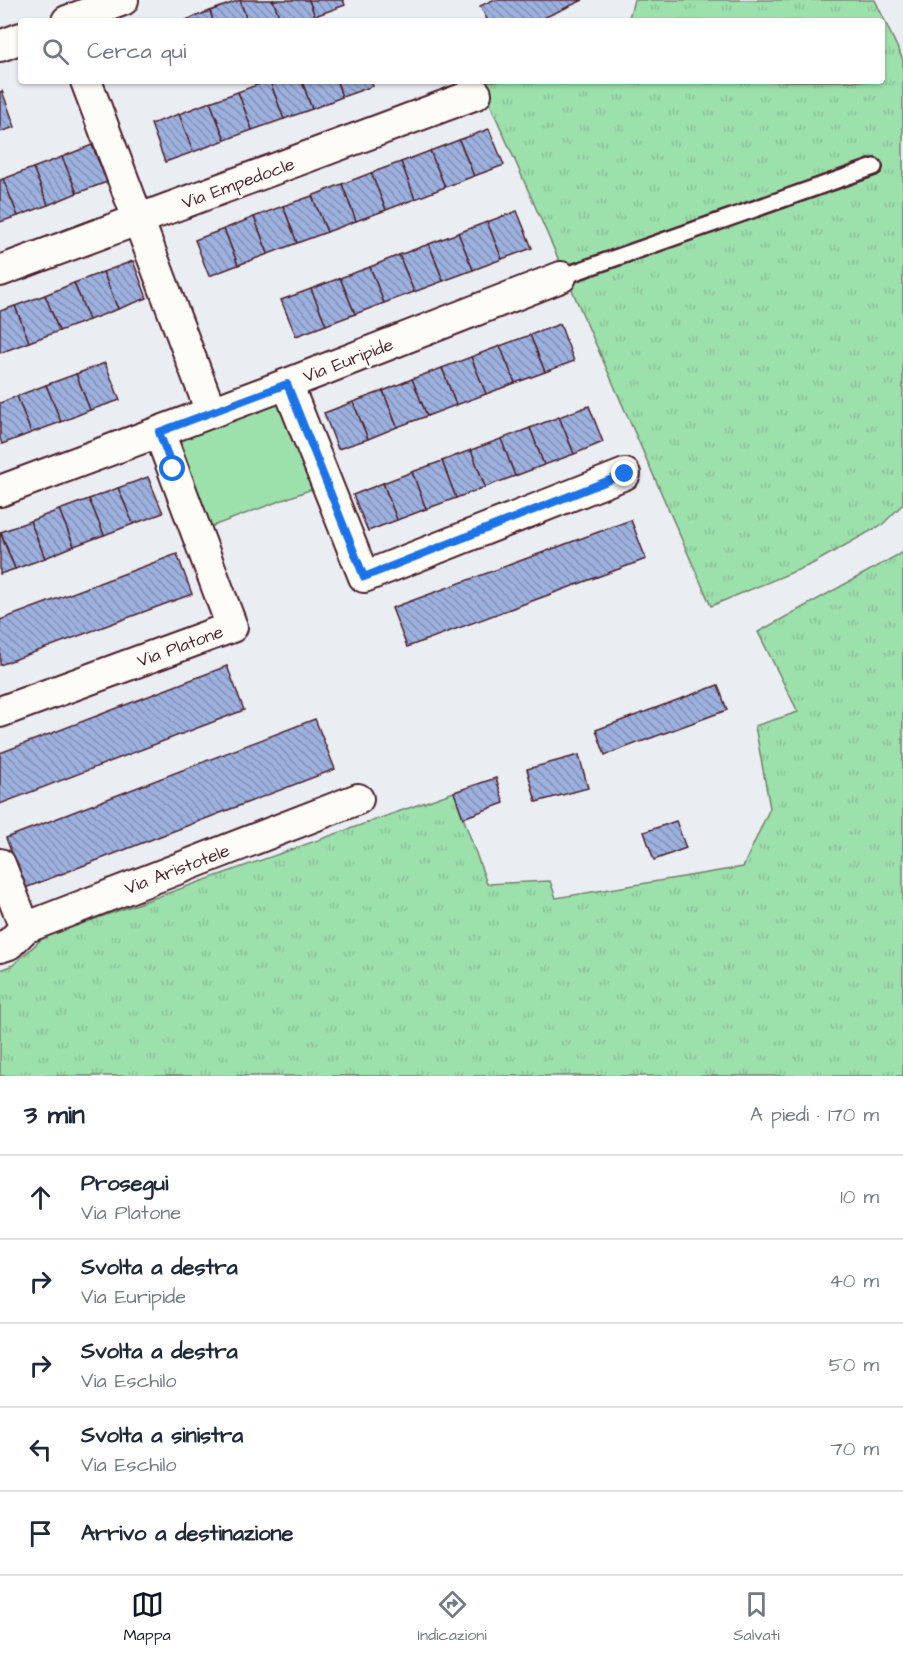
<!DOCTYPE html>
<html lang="it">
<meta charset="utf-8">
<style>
:root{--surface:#fff;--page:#f2f2f3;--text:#1f2937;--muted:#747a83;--line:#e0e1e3;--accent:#111827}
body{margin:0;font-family:"Architects Daughter",sans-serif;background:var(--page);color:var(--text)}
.stop{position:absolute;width:18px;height:18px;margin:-14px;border:4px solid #1a73e8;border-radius:50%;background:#fff}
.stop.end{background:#1a73e8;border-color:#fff;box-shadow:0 2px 6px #0008}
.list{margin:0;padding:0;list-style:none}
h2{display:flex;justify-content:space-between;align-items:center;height:78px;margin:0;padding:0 24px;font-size:26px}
h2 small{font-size:20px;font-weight:400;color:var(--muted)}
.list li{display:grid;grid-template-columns:39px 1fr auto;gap:18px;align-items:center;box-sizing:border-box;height:84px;padding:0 24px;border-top:2px solid var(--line)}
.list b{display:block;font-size:22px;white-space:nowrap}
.list p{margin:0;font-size:20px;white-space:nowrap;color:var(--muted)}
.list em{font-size:20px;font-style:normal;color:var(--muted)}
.icon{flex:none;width:33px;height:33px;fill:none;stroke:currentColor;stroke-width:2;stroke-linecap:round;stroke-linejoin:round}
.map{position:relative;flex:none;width:903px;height:1076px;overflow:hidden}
.search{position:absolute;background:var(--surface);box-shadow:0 2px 4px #0004;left:18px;right:18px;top:18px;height:66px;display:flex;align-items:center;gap:15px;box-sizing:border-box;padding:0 21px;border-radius:6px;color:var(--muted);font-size:22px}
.sheet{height:498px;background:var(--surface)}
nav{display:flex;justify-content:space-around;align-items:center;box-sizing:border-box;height:84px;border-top:2px solid var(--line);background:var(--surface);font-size:16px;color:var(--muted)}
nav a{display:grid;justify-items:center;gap:3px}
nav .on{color:var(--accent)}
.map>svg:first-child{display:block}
.grass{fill:url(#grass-tufts);stroke:#73806c;stroke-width:1.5}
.green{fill:#9ce0ac;stroke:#73806c;stroke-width:1.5}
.building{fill:url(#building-back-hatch);stroke:#4a1f2b;stroke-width:1.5}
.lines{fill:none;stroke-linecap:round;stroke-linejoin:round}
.lane-casing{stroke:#4a1f2b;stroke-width:20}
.street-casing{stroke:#4a1f2b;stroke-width:34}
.lane{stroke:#fdfcf7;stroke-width:15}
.street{stroke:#fdfcf7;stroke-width:30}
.route{stroke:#1a73e8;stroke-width:8}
.labels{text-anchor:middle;stroke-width:5;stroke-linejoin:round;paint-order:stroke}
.street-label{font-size:18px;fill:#4a1f2b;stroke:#fdfcf7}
</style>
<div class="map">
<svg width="903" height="1076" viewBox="0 0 903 1076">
<defs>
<pattern id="grass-tufts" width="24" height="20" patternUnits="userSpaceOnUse" patternTransform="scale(1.5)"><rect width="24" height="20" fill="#9ce0ac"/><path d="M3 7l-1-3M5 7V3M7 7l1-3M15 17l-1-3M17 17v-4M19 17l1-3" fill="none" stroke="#88c094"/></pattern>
<pattern id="building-back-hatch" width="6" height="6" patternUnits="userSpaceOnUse" patternTransform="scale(1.5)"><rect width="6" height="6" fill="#9db1df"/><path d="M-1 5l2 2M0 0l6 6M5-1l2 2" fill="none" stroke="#828fb5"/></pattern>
</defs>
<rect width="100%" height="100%" fill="#eaedf2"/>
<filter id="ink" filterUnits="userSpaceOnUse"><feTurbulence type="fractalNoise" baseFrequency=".0167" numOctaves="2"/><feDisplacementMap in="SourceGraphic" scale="12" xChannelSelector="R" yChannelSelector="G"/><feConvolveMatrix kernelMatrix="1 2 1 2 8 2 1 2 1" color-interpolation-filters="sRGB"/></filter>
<g filter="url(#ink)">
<g class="grass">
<polygon points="634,0 875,0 903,60 903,504 883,524 812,564 711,606 480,81 882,81 882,21 628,21"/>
<polygon points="903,552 903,1076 0,1076 0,970 13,965 44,937 454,792 487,884 550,881 556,898 743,867 770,808 755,726 798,712 758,632"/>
</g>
<polygon class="green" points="279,404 312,489 210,527 177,442"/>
<g class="building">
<polygon points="240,0 273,0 281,21 247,21"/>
<polygon points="240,0 247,21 213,21 210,11"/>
<polygon points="273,0 309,0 315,16 301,21 281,21"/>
<polygon points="309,0 343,0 345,5 315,16"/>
<polygon points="493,0 583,0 537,21 483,21 487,19 480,6"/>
<polygon points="210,11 213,21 183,21"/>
<polygon points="267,81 270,81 284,119 252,130 238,92"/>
<polygon points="270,81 302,81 312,109 284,119"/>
<polygon points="302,81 337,81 342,97 312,109"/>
<polygon points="337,81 371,81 373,86 342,97"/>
<polygon points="2,91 15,127 0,132 0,92"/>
<polygon points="238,92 252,130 225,140 210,102"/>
<polygon points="210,102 225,140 193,152 179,114"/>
<polygon points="179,114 193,152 165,162 151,124"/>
<polygon points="489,129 504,165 474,176 459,140"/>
<polygon points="459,140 474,176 445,187 430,151"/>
<polygon points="92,145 107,182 77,193 62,157"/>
<polygon points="430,151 445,187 415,199 401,162"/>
<polygon points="62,157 77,193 48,205 33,168"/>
<polygon points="401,162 415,199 386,210 371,173"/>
<polygon points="33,168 48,205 18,216 3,179"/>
<polygon points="371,173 386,210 356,221 342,184"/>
<polygon points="3,179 18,216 0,222 0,180"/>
<polygon points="342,184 356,221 327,232 312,196"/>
<polygon points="312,196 327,232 297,243 283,206"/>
<polygon points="283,206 297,243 268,254 254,217"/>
<polygon points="517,211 532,248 502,259 487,222"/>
<polygon points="254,217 268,254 238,265 224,229"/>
<polygon points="487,222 502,259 473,270 458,233"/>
<polygon points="224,229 238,265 209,276 195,240"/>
<polygon points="458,233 473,270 443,281 429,244"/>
<polygon points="429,244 443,281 414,292 399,255"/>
<polygon points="399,255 414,292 384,303 370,267"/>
<polygon points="133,261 147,298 118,309 103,272"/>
<polygon points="370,267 384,303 355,314 340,278"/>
<polygon points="103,272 118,309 89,320 74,283"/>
<polygon points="340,278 355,314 326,325 311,289"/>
<polygon points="74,283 89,320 59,331 45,295"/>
<polygon points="311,289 326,325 296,336 281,300"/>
<polygon points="45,295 59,331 29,342 15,306"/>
<polygon points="15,306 29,342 0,353 0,311"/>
<polygon points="560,324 574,361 545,372 530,335"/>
<polygon points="530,335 545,372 515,383 500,346"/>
<polygon points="500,346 515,383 486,394 471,357"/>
<polygon points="471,357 486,394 456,405 442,368"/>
<polygon points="105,363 120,400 90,410 76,374"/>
<polygon points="442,368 456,405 427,416 412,379"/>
<polygon points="76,374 90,410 61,422 46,385"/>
<polygon points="412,379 427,416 397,427 383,391"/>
<polygon points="46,385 61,422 31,433 17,396"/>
<polygon points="383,391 397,427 368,439 353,402"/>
<polygon points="17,396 31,433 2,444 0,438 0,403"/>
<polygon points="353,402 368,439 338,449 324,413"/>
<polygon points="589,406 603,442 574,454 559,417"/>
<polygon points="559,417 574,454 544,465 530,428"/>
<polygon points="530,428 544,465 515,476 501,439"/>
<polygon points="501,439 515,476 485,487 471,450"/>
<polygon points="471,450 485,487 456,498 442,461"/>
<polygon points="442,461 456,498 426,509 412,472"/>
<polygon points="412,472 426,509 397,520 383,483"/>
<polygon points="148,477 163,513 133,524 118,488"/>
<polygon points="383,483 397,520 368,531 353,495"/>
<polygon points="118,488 133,524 104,535 89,499"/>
<polygon points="89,499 104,535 74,546 59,510"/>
<polygon points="59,510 74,546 45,558 30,521"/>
<polygon points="631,520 646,559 407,647 392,608"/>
<polygon points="30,521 45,558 15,569 1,532"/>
<polygon points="0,532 15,569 0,574"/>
<polygon points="177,554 192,594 0,665 0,620"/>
<polygon points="227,666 244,710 0,804 0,753"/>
<polygon points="718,685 727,710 605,755 596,730"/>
<polygon points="315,719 335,769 25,888 6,838"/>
<polygon points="579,755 588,788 536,802 527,769"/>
<polygon points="496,778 504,803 463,818 454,792"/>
<polygon points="676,821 686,848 654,860 644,832"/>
</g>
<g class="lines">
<g class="lane-casing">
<polyline id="lane" points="561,277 874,167"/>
</g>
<g class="street-casing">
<g id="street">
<polyline points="67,21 123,0"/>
<polyline points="0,46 21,38"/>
<polyline points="86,81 211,412"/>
<polyline points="0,271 476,94"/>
<polyline points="287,384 364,577 625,474"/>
<polyline points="0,491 287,384 561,277"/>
<polyline points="0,712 232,627 159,432"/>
<polyline points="0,864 25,928"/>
<polyline points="0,947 9,944 25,928 358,799"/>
</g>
</g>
<use href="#lane" class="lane"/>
<use href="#street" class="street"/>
</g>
</g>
<g class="lines" filter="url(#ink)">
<polyline class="route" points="173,469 159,432 287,384 364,577 625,474"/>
</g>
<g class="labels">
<g class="street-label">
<text transform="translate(238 183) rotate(-20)" y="6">Via Empedocle</text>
<text transform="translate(348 360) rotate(-21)" y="6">Via Euripide</text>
<text transform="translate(180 646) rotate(-20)" y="6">Via Platone</text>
<text transform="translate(177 869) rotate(-21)" y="6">Via Aristotele</text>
</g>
</g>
</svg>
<div class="stop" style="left:173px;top:469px"></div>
<div class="stop end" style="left:625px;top:474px"></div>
<div class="search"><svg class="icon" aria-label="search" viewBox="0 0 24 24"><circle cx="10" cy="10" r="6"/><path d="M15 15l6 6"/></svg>Cerca qui</div>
</div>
<section class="sheet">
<h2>3 min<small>A piedi · 170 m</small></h2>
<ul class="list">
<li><svg class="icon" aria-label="ahead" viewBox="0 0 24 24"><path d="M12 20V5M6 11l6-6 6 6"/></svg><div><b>Prosegui</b><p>Via Platone</p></div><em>10 m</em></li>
<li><svg class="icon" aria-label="right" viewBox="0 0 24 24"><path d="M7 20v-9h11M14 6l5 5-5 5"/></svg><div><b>Svolta a destra</b><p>Via Euripide</p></div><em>40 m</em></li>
<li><svg class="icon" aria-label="right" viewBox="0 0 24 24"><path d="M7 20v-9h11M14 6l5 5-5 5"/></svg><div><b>Svolta a destra</b><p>Via Eschilo</p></div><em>50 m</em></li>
<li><svg class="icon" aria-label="left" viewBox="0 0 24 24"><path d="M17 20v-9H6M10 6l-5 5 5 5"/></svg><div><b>Svolta a sinistra</b><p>Via Eschilo</p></div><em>70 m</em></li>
<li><svg class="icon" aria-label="arrive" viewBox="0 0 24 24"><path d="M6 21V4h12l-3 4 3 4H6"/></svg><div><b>Arrivo a destinazione</b></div></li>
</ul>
</section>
<nav>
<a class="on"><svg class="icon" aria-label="map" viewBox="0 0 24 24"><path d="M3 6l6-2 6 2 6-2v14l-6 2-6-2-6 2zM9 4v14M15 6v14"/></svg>Mappa</a>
<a><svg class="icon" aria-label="directions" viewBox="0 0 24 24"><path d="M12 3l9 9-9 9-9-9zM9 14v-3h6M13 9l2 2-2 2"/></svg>Indicazioni</a>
<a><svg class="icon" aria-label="saved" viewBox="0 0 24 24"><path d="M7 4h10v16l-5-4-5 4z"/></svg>Salvati</a>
</nav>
